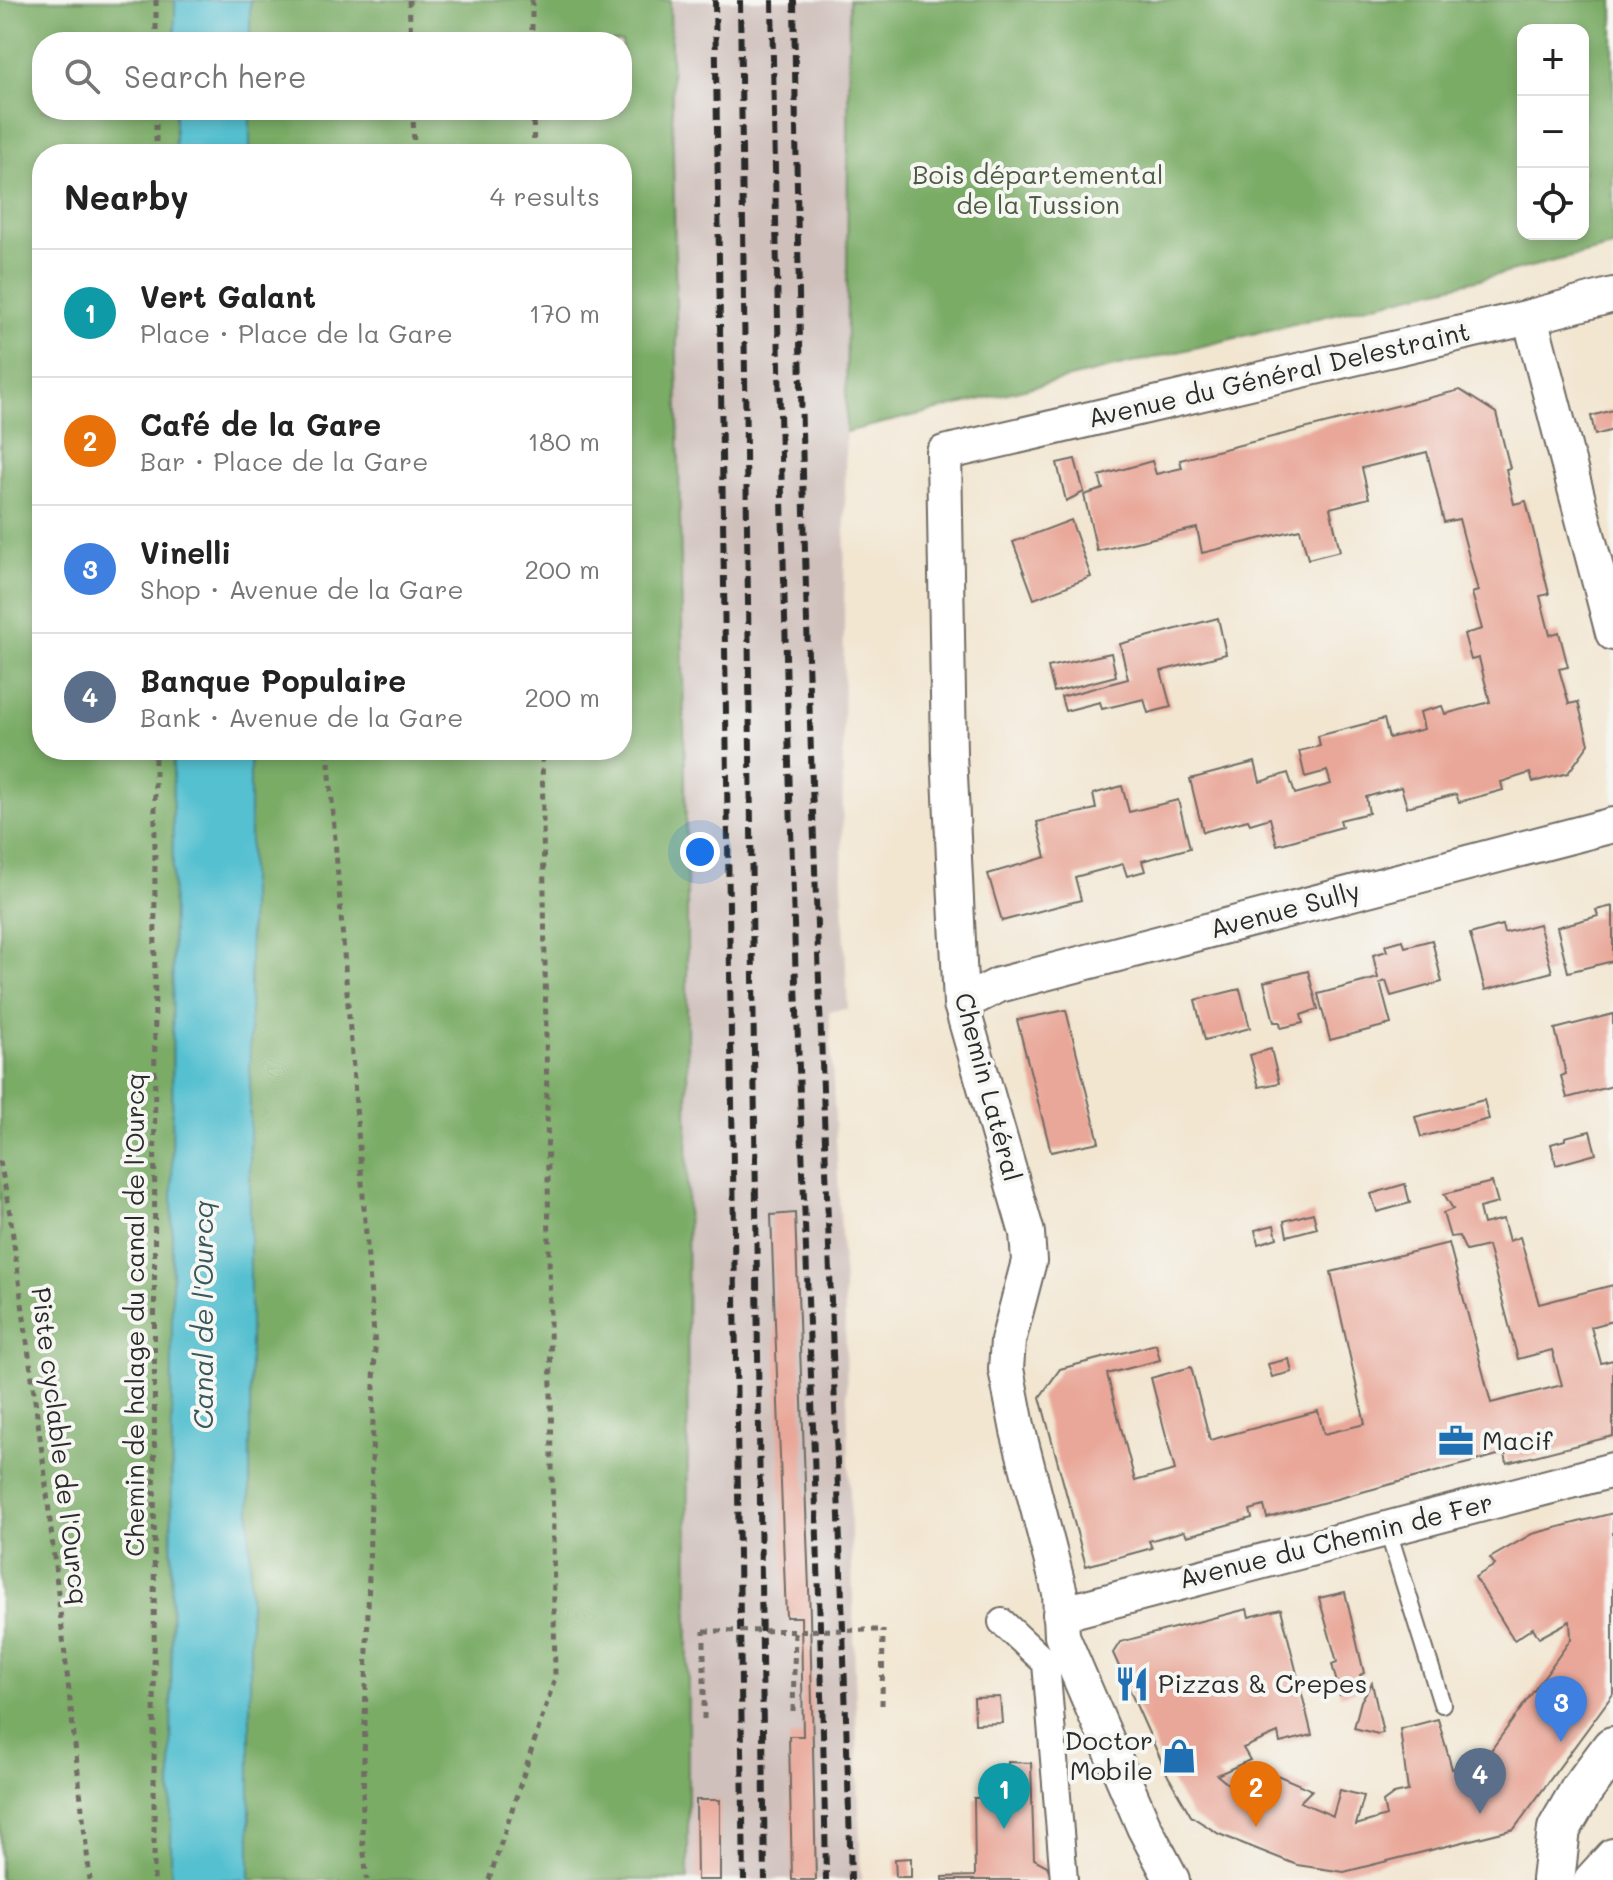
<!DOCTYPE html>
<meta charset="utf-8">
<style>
:root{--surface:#fff;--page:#f2f2f2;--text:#222;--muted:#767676;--line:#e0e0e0;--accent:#0b8043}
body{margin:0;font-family:Mali,sans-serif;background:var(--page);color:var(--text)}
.controls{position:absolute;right:24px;top:24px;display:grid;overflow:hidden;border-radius:16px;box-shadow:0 4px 12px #0003}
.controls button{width:72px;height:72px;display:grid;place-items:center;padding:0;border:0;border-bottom:2px solid var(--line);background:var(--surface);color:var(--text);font:40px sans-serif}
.you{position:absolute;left:700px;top:852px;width:28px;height:28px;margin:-20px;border:6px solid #fff;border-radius:50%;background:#1a73e8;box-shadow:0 0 0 12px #1a73e833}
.badge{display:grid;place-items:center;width:52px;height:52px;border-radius:50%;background:var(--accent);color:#fff;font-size:26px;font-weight:700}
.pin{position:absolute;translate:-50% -66px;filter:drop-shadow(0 2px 4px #0008)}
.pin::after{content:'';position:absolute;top:42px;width:28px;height:24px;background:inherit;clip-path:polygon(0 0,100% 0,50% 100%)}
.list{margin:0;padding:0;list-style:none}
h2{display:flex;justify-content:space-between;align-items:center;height:104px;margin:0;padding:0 32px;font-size:34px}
h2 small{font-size:26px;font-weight:400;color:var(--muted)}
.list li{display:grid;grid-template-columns:52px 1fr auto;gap:24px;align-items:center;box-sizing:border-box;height:128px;padding:0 32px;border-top:2px solid var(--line)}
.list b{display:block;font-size:30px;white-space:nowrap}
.list p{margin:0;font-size:26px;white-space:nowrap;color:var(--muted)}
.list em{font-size:26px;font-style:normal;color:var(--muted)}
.icon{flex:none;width:44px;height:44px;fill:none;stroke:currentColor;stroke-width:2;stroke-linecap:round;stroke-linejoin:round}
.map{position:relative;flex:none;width:1613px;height:1880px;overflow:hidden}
.search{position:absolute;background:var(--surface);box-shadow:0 4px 12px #0003;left:32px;top:32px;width:600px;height:88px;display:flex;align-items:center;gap:20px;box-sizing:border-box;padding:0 28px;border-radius:32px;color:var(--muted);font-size:30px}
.panel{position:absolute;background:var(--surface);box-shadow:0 4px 12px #0003;left:32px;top:144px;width:600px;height:616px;border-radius:32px}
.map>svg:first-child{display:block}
.industrial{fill:#cfc0bb}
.forest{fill:#7aac66;stroke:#526c48;stroke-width:2;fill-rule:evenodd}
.water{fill:#55c0d0;stroke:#40767e;stroke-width:2}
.building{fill:#e9a799}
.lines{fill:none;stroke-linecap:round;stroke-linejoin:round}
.service-casing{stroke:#716c65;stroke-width:20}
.pedestrian-casing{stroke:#716c65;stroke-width:30}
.minor-casing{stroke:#716c65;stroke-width:38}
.tertiary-casing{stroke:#716c65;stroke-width:46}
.path{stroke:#716c65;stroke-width:5;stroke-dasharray:6 6;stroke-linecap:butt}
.service{stroke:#fff;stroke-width:16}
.pedestrian{stroke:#fff;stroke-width:26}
.minor{stroke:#fff;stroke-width:34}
.tertiary{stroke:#fff;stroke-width:42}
.rail{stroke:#2b2b2b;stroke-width:6;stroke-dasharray:12 6;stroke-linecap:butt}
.path-bridge{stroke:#716c65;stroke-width:5;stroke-dasharray:6 6;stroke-linecap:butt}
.labels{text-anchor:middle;stroke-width:8;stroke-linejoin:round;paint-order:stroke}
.park-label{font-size:26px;fill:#4c5a41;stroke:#f6f6f2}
.street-label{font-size:26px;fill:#2b2b2b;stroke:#f6f6f2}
.poi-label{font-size:26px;fill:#2b2b2b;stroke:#f6f6f2;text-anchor:start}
.water-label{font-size:28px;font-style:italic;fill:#38585d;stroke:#f6f6f2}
</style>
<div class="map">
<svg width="1613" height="1880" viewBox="0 0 1613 1880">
<rect width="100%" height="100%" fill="#f6f6f2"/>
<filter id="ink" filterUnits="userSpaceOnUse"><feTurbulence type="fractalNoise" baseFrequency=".0125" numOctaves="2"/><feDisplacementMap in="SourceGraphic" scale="16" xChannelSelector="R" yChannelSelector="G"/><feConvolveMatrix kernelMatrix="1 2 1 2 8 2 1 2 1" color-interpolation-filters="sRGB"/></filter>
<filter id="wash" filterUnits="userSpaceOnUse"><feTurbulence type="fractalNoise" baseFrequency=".006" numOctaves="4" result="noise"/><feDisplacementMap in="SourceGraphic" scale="32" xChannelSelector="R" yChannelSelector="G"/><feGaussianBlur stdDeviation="1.8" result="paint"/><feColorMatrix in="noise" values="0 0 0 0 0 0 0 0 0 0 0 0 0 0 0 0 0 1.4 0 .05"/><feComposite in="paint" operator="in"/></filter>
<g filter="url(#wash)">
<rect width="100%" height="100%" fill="#f2e6d1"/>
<polygon class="industrial" points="670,0 849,0 842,879 848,1009 829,1011 844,1287 861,1880 688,1880 687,877"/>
<g class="forest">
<polygon points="0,0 175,0 175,42 42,42 42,110 175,110 175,154 42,154 42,750 173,750 171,1880 0,1880"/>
<polygon points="250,0 670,0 687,877 688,1880 250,1880 250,750 622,750 622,154 250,154 250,110 622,110 622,42 250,42"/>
<path d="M849 0H1613V247L846 432ZM1523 30H1583V234H1523Z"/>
</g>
<g class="water">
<rect x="175" y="0" width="75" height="42"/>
<rect x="175" y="110" width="75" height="44"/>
<polygon points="173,750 250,750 250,1880 171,1880"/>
</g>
<g id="blocks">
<g class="building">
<polygon points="1460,390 1496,413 1510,468 1506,469 1514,504 1526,501 1549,594 1540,596 1550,635 1559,632 1568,667 1559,669 1569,704 1578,702 1589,744 1568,773 1533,782 1530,773 1501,782 1503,790 1459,802 1456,794 1407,807 1401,787 1366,797 1369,813 1340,820 1342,827 1277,845 1270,818 1250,824 1248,820 1203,832 1190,779 1255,762 1260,782 1288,773 1295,794 1331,784 1327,771 1305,777 1299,751 1320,746 1318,736 1384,719 1389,738 1424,729 1420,712 1442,706 1445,714 1490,702 1479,658 1471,660 1464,634 1482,629 1472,593 1478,591 1459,519 1444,522 1427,452 1362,468 1369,498 1330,508 1340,551 1308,559 1300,529 1202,553 1197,528 1097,551 1084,495 1103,489 1099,476 1152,461 1156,474 1182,468 1180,460"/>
<polygon points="1613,410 1613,430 1595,435 1591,416"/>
<polygon points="1075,459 1084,492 1066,501 1057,463"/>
<polygon points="1071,520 1091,577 1034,599 1013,542"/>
<polygon points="1218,618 1226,654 1161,671 1171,707 1148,713 1144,699 1102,709 1100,702 1065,711 1061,697 1128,679 1120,644"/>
<polygon points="1111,653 1116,676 1054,692 1048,667"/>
<polygon points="1122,786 1129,812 1178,800 1190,848 1142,861 1145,871 1127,876 1123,864 1075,877 1081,900 1002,921 988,874 1046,857 1037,822 1096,809 1093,794"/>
<polygon points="1613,906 1613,961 1568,972 1557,927 1598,916 1596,910"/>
<polygon points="1539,924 1552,972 1485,990 1470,934 1502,925 1504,933"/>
<polygon points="1403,940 1405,947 1432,940 1442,982 1391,996 1386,981 1380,983 1391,1024 1330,1040 1318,994 1378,978 1373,955 1387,951 1385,945"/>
<polygon points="1308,971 1318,1009 1301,1015 1303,1023 1281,1028 1280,1022 1274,1022 1264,982"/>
<polygon points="1240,989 1250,1028 1205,1040 1195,1000"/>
<polygon points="1066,1010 1099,1142 1051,1152 1017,1020"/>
<polygon points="1613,1014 1613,1086 1567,1098 1561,1076 1566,1074 1555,1029"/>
<polygon points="1271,1049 1279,1083 1259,1087 1250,1055"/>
<polygon points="1484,1100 1489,1119 1421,1137 1415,1117"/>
<polygon points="1590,1131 1596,1154 1556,1165 1551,1144 1565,1140 1565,1137"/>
<polygon points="1492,1182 1498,1203 1479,1208 1483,1224 1503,1219 1509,1241 1520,1237 1539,1304 1613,1285 1613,1321 1591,1327 1601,1363 1613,1360 1613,1436 1507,1463 1505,1453 1267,1518 1264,1506 1250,1510 1252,1518 1187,1536 1184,1531 1149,1541 1152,1548 1086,1566 1040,1397 1060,1369 1156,1344 1160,1360 1107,1374 1135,1481 1175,1470 1151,1378 1191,1367 1210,1440 1318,1411 1324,1434 1365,1424 1331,1272 1449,1243 1491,1403 1562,1385 1552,1350 1518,1359 1488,1246 1466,1251 1459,1236 1450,1237 1443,1213 1453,1209 1444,1194"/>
<polygon points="1405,1184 1410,1203 1377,1212 1371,1194"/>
<polygon points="795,1213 810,1616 816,1880 792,1880 789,1736 803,1736 801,1617 786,1617 771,1215"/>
<polygon points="1313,1213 1317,1228 1287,1236 1284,1221"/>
<polygon points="1274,1225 1277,1238 1258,1244 1255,1230"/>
<polygon points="1289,1359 1292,1372 1272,1377 1268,1364"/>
<polygon points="1613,1513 1613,1694 1514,1829 1344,1872 1297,1865 1219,1834 1191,1816 1168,1776 1113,1653 1120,1642 1247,1609 1249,1617 1281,1609 1312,1735 1280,1743 1278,1733 1243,1748 1250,1760 1217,1775 1234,1789 1238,1777 1261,1786 1263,1769 1312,1790 1300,1802 1333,1816 1340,1790 1364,1796 1356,1825 1386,1816 1383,1802 1394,1794 1408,1791 1400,1729 1438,1719 1452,1769 1484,1760 1571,1639 1570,1621 1539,1638 1533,1628 1514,1640 1475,1577 1495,1565 1490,1558 1532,1534"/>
<polygon points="1345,1592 1364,1673 1360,1675 1363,1689 1340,1695 1332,1664 1337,1662 1319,1598"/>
<polygon points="1372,1683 1383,1733 1378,1734 1354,1728 1361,1701"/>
<polygon points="1000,1697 1002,1723 975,1724 974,1698"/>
<polygon points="1008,1762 1031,1763 1034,1859 1047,1866 1053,1880 943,1880 943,1877 975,1876 974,1798 1008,1797"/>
<polygon points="696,1800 720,1800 720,1880 697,1880"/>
<polygon points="911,1858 911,1877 896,1877 895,1859"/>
</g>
</g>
</g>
<g filter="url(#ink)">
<use href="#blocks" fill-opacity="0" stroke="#716c65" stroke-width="2"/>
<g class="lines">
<g class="service-casing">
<polyline id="service" points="1387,1528 1442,1704"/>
</g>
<g class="pedestrian-casing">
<polyline id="pedestrian" points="1002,1622 1046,1663 1064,1880"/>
</g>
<g class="minor-casing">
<g id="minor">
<polyline points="1530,317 1613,633"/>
<polyline points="961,1004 999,985 1613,825"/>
<polyline points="1060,1614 1613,1470"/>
<polyline points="1172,1880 1144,1827 1062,1636 1060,1593 1018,1431 1006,1369 1008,1341 1029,1261 1027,1233 961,1004 949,754 944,453 1530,317 1613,295"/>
<polyline points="1591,1880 1613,1856"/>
</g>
</g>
<g class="tertiary-casing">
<polyline id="tertiary" points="1553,1880 1559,1829 1581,1791 1613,1748"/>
</g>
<g class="path">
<polyline points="409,0 411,42"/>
<polyline points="532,0 532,42"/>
<polyline points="156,42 156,0"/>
<polyline points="413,110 414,154"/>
<polyline points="533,110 534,154"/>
<polyline points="156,154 156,110"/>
<polyline points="328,750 375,1348 362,1836 367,1880"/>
<polyline points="0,1161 10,1214 44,1467 90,1880"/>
<polyline points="882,1705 883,1630"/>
<polyline points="793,1711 795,1631"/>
<polyline points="704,1719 704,1631"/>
<polyline points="154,1880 155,750"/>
<polyline points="489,1880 555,1678 542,750"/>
</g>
<use href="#service" class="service"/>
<use href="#pedestrian" class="pedestrian"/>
<use href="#minor" class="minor"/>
<use href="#tertiary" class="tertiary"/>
<g class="rail">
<polyline points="715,0 744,1880"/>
<polyline points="740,0 765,1880"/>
<path d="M772 0C778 356 786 712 799 1068 809 1339 822 1609 826 1880"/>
<path d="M794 0C798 280 804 561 814 841 826 1187 841 1534 851 1880"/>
</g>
<polyline class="path-bridge" points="704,1631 883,1630"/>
</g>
</g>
<defs>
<g id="office-bare" transform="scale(2.76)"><path d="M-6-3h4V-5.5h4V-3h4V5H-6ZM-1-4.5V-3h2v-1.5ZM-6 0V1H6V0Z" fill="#1f6fb2" stroke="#f6f6f2" stroke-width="2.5" paint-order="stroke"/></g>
<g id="restaurant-bare" transform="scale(2.76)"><path d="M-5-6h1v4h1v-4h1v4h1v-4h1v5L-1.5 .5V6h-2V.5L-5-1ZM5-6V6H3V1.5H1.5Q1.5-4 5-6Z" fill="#1f6fb2" stroke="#f6f6f2" stroke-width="2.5" paint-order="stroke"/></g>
<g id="shop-bare" transform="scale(2.76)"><path d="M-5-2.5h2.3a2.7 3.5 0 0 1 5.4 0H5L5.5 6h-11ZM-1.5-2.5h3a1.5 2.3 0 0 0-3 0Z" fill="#1f6fb2" stroke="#f6f6f2" stroke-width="2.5" paint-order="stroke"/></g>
</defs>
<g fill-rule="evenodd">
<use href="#office-bare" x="1456" y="1441"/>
<use href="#restaurant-bare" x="1132" y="1684"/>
<use href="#shop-bare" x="1179" y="1756"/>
</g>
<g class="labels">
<g class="park-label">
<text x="1038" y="184">Bois départemental<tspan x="1038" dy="30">de la Tussion</tspan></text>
</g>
<g class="street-label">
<text transform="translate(1279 375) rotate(-13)" y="9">Avenue du Général Delestraint</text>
<text transform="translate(1285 910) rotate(-15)" y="9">Avenue Sully</text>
<text transform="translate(988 1087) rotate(75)" y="9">Chemin Latéral</text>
<text transform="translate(135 1315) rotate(-90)" y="9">Chemin de halage du canal de l'Ourcq</text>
<text transform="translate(60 1446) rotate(83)" y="9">Piste cyclable de l'Ourcq</text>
<text transform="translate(1336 1541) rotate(-14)" y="9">Avenue du Chemin de Fer</text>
</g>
<g class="poi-label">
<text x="1482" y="1450">Macif</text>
<text x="1158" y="1693">Pizzas &amp; Crepes</text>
<text x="1153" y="1750" text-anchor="end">Doctor<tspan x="1153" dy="30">Mobile</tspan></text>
</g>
<g class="water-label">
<text transform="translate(203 1315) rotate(-90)" y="10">Canal de l'Ourcq</text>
</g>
</g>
</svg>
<div class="controls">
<button>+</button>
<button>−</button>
<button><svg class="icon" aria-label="locate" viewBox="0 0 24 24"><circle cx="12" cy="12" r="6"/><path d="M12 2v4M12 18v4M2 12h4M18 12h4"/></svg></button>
</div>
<div class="you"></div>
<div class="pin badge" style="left:1004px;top:1829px;background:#0f9aa8">1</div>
<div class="pin badge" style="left:1256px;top:1827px;background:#e8710a">2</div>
<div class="pin badge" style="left:1561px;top:1742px;background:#3f7fe0">3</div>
<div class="pin badge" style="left:1480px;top:1814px;background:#5c6f8a">4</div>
<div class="search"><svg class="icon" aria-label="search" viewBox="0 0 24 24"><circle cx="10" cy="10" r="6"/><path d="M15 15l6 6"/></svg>Search here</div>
<section class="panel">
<h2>Nearby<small>4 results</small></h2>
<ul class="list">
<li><span class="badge" style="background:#0f9aa8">1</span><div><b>Vert Galant</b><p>Place · Place de la Gare</p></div><em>170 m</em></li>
<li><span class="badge" style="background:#e8710a">2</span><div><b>Café de la Gare</b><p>Bar · Place de la Gare</p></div><em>180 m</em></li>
<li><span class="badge" style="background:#3f7fe0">3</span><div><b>Vinelli</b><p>Shop · Avenue de la Gare</p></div><em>200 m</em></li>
<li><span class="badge" style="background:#5c6f8a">4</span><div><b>Banque Populaire</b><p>Bank · Avenue de la Gare</p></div><em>200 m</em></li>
</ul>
</section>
</div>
